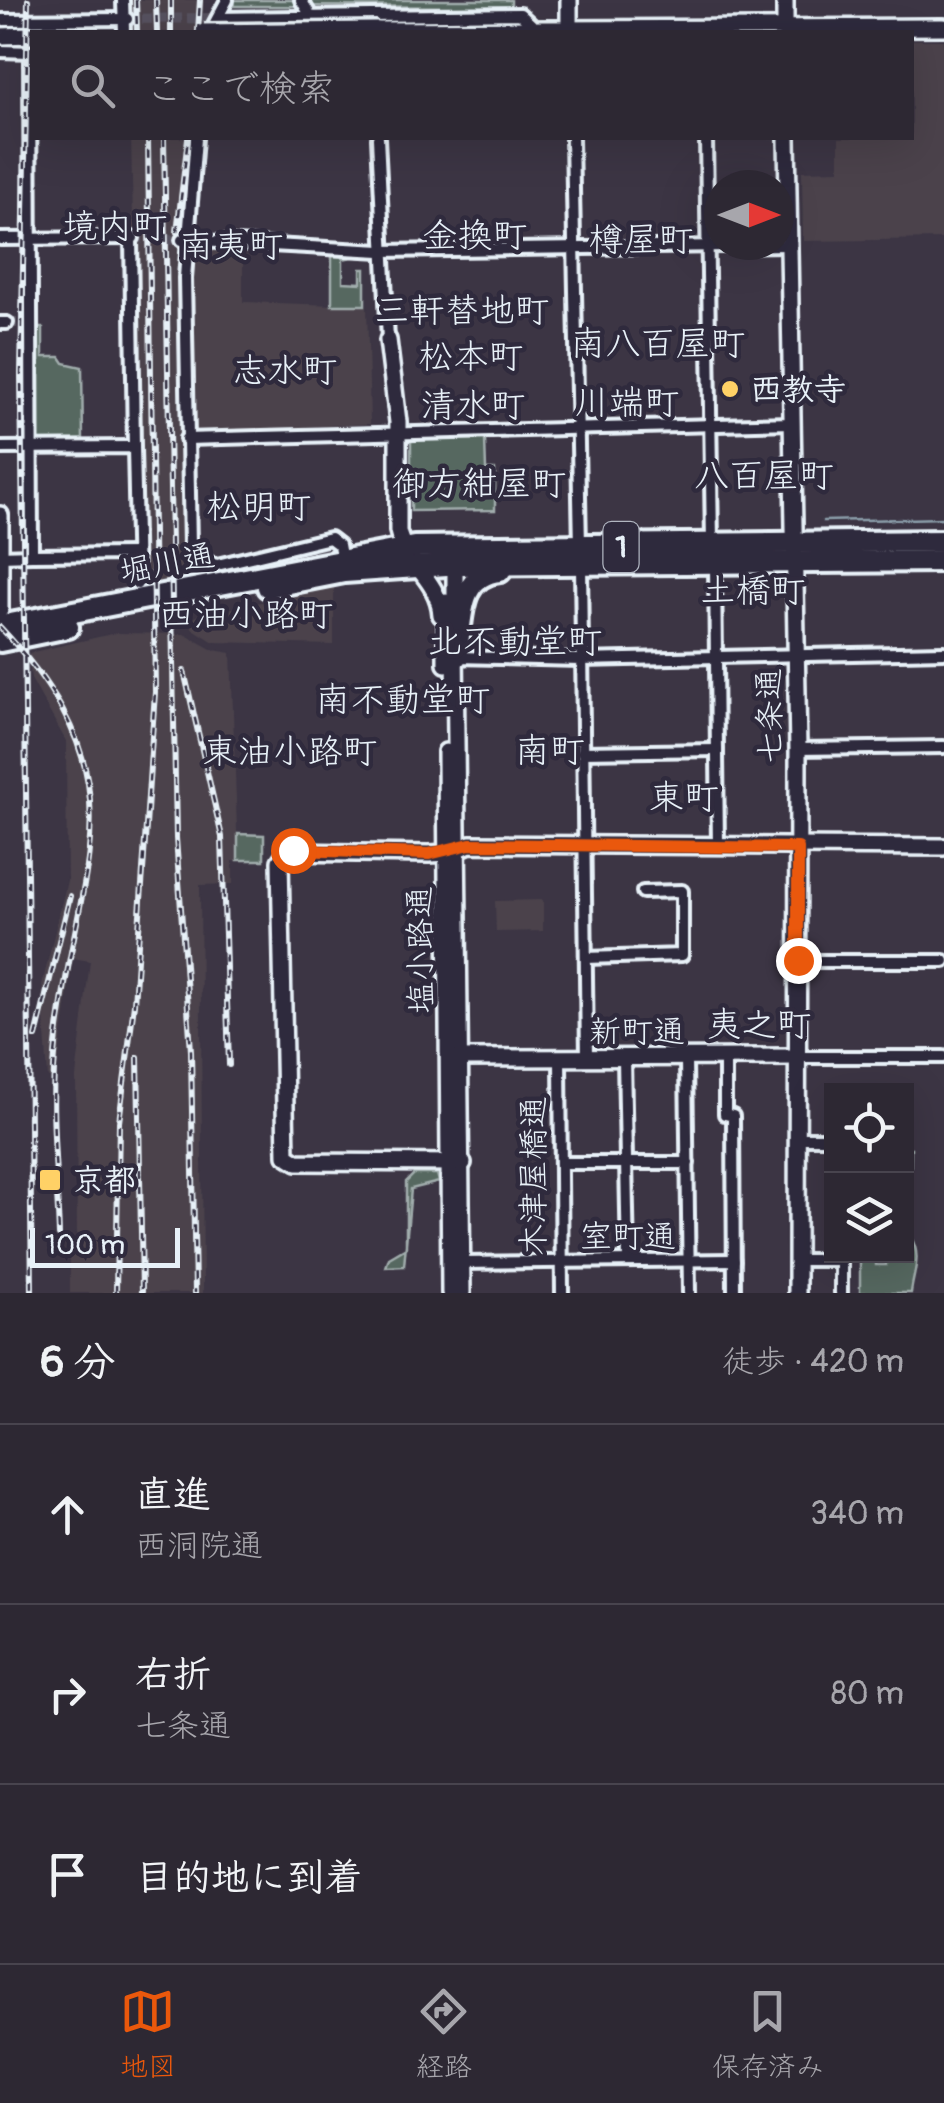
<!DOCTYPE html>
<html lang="ja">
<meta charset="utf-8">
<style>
:root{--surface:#2d2833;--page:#39343f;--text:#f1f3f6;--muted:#a7a6ac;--line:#48444e;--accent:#ea580c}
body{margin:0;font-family:Pangolin,"Klee One",sans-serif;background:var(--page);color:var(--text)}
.controls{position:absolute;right:30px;bottom:30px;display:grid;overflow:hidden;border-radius:0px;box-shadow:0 10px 40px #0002}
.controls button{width:90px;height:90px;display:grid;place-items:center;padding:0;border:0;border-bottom:2px solid var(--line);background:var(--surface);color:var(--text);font:50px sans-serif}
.compass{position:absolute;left:704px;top:170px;width:90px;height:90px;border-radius:50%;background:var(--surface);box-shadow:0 10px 40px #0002;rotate:90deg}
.scale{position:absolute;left:30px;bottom:25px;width:150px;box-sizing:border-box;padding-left:10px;border:5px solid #e8f1f8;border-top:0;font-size:28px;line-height:35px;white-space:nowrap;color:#e8f1f8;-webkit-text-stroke:8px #2f2a3d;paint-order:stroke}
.stop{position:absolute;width:30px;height:30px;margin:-22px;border:8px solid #ea580c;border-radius:50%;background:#fff}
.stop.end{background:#ea580c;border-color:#fff;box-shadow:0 2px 10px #0008}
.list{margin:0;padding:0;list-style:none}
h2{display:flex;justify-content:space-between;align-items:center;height:130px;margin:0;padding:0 40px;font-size:42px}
h2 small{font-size:32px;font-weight:400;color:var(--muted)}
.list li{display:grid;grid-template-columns:65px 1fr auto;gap:30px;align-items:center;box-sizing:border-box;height:180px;padding:0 40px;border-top:2px solid var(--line)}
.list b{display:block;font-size:38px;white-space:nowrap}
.list p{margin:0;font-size:32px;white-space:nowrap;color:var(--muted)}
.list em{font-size:32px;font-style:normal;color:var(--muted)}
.icon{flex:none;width:55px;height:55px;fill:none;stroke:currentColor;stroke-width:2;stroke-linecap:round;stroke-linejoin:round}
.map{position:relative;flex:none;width:944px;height:1293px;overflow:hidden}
.search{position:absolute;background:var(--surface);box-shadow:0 10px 40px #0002;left:30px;right:30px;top:30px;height:110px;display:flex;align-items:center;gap:25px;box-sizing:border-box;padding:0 35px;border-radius:0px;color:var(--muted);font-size:38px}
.sheet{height:670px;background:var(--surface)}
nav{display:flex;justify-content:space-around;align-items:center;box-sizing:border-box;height:140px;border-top:2px solid var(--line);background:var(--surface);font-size:28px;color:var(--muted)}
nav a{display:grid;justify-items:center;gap:5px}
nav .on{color:var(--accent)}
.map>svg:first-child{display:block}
.built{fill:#4b434c}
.green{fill:#576860;stroke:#a0acac;stroke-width:2.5}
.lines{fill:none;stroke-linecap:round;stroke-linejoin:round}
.stream{stroke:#8b9eaa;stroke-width:2.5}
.street-tunnel{stroke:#56515f;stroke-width:10;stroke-dasharray:10 5;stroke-linecap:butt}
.street-casing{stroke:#e8f1f8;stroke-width:18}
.secondary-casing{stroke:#e8f1f8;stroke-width:22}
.highway-casing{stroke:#e8f1f8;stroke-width:28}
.street{stroke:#2f2a3d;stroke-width:10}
.secondary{stroke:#2f2a3d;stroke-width:15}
.highway{stroke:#2f2a3d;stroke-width:20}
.rail-casing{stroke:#e8f1f8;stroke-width:6}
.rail{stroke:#2f2a3d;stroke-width:2.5;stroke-dasharray:8;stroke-linecap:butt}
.secondary-bridge-casing{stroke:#e8f1f8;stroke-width:22;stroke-linecap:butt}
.secondary-bridge{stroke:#2f2a3d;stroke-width:15}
.route{stroke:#ea580c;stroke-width:12}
.poi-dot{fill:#ffd166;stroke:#2f2a3d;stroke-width:4}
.labels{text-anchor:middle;stroke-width:9;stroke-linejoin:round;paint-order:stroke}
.shield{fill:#2f2a3d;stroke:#b0b5c0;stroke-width:2.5}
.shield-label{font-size:30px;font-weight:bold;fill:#e8f1f8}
.poi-label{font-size:32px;font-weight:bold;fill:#e8f1f8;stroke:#2f2a3d;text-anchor:start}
.street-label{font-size:32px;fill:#e8f1f8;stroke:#2f2a3d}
.neighbourhood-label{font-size:35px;fill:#e8f1f8;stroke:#2f2a3d}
</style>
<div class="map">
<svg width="944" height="1293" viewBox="0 0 944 1293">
<rect width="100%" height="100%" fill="#3c3544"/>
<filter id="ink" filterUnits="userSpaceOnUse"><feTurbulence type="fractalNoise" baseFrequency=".01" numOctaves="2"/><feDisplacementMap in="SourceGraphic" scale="20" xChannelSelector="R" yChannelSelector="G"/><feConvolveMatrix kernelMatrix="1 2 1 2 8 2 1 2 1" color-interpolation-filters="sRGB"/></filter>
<g filter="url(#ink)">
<g class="built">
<polygon points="128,0 204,0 202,32 128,32"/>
<polygon points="912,40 944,40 944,239 803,241 802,171 839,170 839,138 912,138"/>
<polygon points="131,138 192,138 179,265 182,577 142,585"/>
<polygon points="190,246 243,247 243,302 367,306 370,424 190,432"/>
<polygon points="334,587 334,645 214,642 192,628 192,619 199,615"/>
<polygon points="116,633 184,634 213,650 231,653 238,861 233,861 233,884 200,885 203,1293 70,1293 70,1240 77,1239 76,1077 90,961 73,958 56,1078 48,1078 42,985 67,881 66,741 31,679 29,653"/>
<polygon points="543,900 543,931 496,932 495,901"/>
</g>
<g class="green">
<polygon points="234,0 511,0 511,7 235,6"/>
<polygon points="332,255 356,256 343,259 343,282 361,283 361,269 365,269 365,305 332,305"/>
<polygon points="35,328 43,328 43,357 60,357 64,363 82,367 83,442 35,443"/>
<polygon points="411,439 485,439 486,470 495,470 495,510 411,511"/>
<polygon points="238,834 264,835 264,860 238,860"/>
<path d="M906 1148H911L910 1236C923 1256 913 1273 911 1293H860V1257H876V1265H886V1258L906 1256Z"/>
<polygon points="414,1174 437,1174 439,1182 411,1189 404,1266 386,1267 389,1258 406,1248 406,1182"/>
</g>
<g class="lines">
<polyline class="stream" points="823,521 944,518"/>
<g class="street-tunnel">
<polyline points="127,19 220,18"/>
<polyline points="133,238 182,240"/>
<polyline points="7,323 30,323"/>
</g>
<g class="street-casing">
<g id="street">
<polyline points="123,0 124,32"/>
<polyline points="301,0 311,16"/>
<polyline points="220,18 520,14 536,29"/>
<polyline points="0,20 127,19"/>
<polyline points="210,32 227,0"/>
<polyline points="0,51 32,52"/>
<polyline points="30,52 32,555 135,554"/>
<polyline points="196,138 185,278 190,546 200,560 217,565 330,538 339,545 342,561"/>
<polyline points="378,138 388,340"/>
<polyline points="572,138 580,547"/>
<polyline points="706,138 712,544"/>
<polyline points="131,238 134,447"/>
<polyline points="0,239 133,238"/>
<polyline points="182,240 381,251 789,245"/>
<polyline points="0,323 7,323"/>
<polyline points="186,439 793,423"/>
<polyline points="0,448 134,447 137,584"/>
<polyline points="0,556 32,555"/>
<polyline points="581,565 587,1058"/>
<polyline points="715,565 718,847"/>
<polyline points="457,657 581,660 944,652"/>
<polyline points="798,749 944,747"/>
<polyline points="582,752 717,750"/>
<polyline points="586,958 682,955 682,891 643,892"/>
<polyline points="798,961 944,961"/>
<polyline points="797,1057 944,1057"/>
<polyline points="560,1058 562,1293"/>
<polyline points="624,1058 628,1261"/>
<polyline points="686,1058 689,1293"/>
<polyline points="725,1058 725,1114 733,1116 734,1293"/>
<polyline points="797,1138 832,1138"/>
<polyline points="561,1163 688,1163"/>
<polyline points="841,1256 841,1293"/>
<polyline points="797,1260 841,1260"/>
<polyline points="462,1263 734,1260"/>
</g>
</g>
<g class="secondary-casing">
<g id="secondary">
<polyline points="569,0 569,27"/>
<polyline points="785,0 785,32"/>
<polyline points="377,30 944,27"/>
<polyline points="0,36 32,35"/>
<polyline points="787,138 798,749 797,1293"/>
<path d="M388 340 398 422V531C405 564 439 579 441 615"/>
<polyline points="0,515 0,610"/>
<polyline points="449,561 455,565 455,615"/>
<polyline points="455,648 462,1293"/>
<polyline points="446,664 446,602"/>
<polyline points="446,752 450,1293"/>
<polyline points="456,1058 797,1057"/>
<polyline points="463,1163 297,1162 286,1155 280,861 286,852 429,854 450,853 470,844 944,847"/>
</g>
</g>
<g class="highway-casing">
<g id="highway">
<polyline points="268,587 344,572 446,565 944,561"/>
<polyline points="0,626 414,547 944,541"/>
<polyline points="0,641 68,627"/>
<path d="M456 657C463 624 455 575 500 571"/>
</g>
</g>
<use href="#street" class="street"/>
<use href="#secondary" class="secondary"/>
<use href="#highway" class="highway"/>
<g class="rail-casing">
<g id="rail">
<polyline points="28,0 21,374 32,1293"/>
<polyline points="136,0 137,32"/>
<polyline points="156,0 157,32"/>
<polyline points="171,0 171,32"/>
<polyline points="198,32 200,0"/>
<polyline points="164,138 176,838 191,1051 195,1293"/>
<polyline points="177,232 188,138"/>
<path d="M0 627C147 784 76 864 56 1045 49 1108 57 1173 59 1235"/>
<polyline points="184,671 222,837 229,1065"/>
<polyline points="36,1037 70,896"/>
<polyline points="138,1057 142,1293"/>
<polyline points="116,1293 119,1122 134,1004 155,692 148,138"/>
</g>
</g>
<use href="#rail" class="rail"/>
<g class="secondary-bridge-casing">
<polyline id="secondary-bridge" points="204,32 377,30"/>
</g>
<use href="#secondary-bridge" class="secondary-bridge"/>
</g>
</g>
<g class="lines" filter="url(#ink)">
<polyline class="route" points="293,850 429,854 470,844 798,848 798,960"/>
</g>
<g class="poi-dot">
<circle cx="730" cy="389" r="10"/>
<rect x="38" y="1168" width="24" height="24" rx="5"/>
</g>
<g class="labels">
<rect class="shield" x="603.5" y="522" width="35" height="50" rx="8"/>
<g class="shield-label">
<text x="621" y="557">1</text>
</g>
<g class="poi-label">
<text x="750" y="400">西教寺</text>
<text x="72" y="1191">京都</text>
</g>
<g class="street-label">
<text transform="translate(167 563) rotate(-11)" y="11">堀川通</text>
<text transform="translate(769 716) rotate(-91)" y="11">七条通</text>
<text transform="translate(420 950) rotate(-91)" y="11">塩小路通</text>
<text x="637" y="1042">新町通</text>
<text transform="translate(533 1176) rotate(-90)" y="11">木津屋橋通</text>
<text x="628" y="1247">室町通</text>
</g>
<g class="neighbourhood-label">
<text x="115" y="238">境内町</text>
<text x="475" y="247">金換町</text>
<text x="641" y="251">樽屋町</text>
<text x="231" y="257">南夷町</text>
<text x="462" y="322">三軒替地町</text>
<text x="658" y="355">南八百屋町</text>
<text x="471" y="368">松本町</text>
<text x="285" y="382">志水町</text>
<text x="627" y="414">川端町</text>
<text x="473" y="417">清水町</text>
<text x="764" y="487">八百屋町</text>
<text x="479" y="495">御方紺屋町</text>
<text x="259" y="518">松明町</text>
<text x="753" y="602">土橋町</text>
<text x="246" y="626">西油小路町</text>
<text x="515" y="653">北不動堂町</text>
<text x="403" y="711">南不動堂町</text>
<text x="550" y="762">南町</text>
<text x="290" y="763">東油小路町</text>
<text x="684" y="809">東町</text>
<text x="759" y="1036">夷之町</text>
</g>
</g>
</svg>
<div class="controls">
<button><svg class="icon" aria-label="locate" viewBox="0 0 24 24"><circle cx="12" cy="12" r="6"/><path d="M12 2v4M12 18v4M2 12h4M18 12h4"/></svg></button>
<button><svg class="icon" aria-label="layers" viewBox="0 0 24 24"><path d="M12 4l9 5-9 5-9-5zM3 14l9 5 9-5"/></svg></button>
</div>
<svg class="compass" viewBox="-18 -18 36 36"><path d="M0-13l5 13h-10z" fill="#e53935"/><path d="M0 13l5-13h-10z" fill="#a7a6ac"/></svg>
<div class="scale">100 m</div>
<div class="stop" style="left:293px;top:850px"></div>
<div class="stop end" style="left:798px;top:960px"></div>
<div class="search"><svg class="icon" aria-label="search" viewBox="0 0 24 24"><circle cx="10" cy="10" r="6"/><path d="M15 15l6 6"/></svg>ここで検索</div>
</div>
<section class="sheet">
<h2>6 分<small>徒歩 · 420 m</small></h2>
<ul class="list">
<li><svg class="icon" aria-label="ahead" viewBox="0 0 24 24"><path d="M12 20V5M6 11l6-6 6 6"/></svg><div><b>直進</b><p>西洞院通</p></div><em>340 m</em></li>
<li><svg class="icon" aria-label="right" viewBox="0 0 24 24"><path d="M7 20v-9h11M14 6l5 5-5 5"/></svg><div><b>右折</b><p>七条通</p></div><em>80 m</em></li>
<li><svg class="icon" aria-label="arrive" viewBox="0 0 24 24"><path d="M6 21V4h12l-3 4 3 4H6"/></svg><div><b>目的地に到着</b></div></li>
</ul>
</section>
<nav>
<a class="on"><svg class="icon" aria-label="map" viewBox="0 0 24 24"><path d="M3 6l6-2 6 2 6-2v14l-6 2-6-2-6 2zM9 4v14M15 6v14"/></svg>地図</a>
<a><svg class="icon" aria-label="directions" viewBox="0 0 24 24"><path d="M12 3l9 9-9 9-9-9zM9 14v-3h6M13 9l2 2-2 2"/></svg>経路</a>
<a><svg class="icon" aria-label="saved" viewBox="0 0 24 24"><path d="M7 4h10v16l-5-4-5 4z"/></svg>保存済み</a>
</nav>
